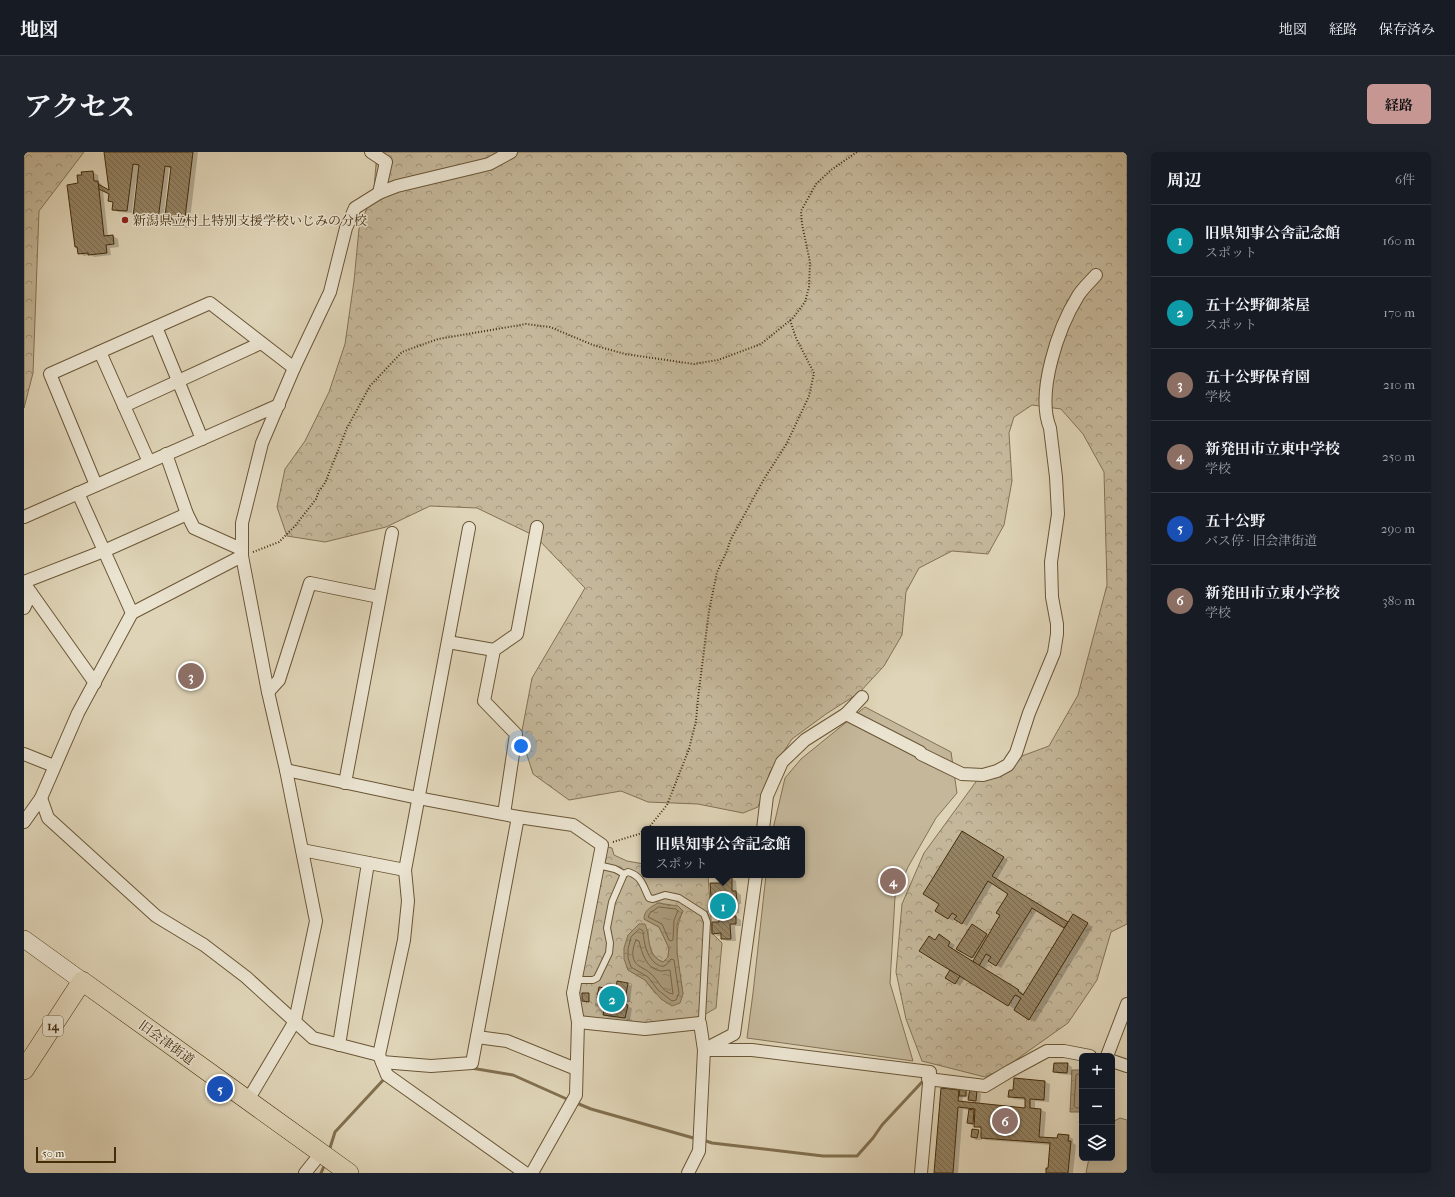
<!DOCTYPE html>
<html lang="ja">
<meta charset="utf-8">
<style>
:root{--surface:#171b24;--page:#20242c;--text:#f1f3f6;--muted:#9ea1a6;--line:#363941;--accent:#c59692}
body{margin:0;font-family:"IM FELL French Canon","Noto Serif JP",serif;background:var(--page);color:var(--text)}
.controls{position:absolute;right:12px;bottom:12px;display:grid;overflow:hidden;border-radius:6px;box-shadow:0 4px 16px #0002}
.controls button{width:36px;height:36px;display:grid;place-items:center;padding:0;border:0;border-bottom:1px solid var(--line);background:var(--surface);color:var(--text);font:20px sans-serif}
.scale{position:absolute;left:12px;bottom:10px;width:80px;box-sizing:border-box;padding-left:4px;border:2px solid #432c0a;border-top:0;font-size:11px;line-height:14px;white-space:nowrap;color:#432c0a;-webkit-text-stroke:3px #eae3d0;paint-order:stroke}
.you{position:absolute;left:497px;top:594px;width:14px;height:14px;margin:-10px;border:3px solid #fff;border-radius:50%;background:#1a73e8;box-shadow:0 0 0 6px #1a73e833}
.badge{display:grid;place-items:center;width:26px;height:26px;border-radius:50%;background:var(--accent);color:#fff;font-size:13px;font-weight:700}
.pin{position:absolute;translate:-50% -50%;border:2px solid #fff;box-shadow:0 1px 4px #0006}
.popup{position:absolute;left:617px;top:674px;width:164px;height:52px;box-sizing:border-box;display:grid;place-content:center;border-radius:6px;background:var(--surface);filter:drop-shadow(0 1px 3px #0005);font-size:13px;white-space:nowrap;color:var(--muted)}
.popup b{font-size:15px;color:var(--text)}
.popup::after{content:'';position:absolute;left:50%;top:100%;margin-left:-8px;border:8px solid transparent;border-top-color:var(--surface)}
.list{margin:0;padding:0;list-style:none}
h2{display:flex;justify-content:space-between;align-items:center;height:52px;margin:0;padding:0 16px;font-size:17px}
h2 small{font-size:13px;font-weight:400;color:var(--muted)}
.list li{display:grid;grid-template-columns:26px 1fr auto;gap:12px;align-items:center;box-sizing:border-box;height:72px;padding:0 16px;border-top:1px solid var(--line)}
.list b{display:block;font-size:15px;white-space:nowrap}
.list p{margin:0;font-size:13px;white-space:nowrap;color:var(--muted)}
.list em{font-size:13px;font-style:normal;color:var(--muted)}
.icon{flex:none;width:22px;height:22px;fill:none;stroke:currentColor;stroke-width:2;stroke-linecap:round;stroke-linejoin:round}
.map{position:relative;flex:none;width:1103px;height:1021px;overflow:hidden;border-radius:6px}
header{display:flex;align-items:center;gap:24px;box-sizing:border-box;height:56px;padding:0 20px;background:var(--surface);border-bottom:1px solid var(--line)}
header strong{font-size:19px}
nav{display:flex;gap:22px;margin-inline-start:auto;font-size:14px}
.intro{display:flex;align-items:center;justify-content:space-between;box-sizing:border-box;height:96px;padding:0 24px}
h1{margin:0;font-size:28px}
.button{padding:10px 18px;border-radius:6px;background:var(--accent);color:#111;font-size:14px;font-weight:700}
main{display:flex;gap:24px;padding:0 24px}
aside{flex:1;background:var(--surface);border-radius:6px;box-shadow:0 4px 16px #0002}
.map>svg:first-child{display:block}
.forest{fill:url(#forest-crowns);stroke:#847252;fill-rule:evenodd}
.pitch{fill:#c4b79a;stroke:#847252}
.water{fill:url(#water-ripples);stroke:#816f4e}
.shadow{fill:#0003;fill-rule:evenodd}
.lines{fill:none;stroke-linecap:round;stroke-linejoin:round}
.shore{stroke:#766443;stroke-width:1}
.stream{stroke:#816f4e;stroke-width:3}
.building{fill:url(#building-back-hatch);stroke:#432c0a}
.lane-casing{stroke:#6a5635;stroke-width:8}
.street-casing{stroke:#6a5635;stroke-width:14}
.secondary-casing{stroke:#432c0a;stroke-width:18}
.primary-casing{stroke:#432c0a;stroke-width:20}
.path{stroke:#432c0a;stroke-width:2;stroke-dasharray:1 2;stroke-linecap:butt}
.lane{stroke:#eae3d0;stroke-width:6}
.street{stroke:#eae3d0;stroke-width:12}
.secondary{stroke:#eae3d0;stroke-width:17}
.primary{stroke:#dfd4b7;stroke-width:19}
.poi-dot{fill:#8f2418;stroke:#eae3d0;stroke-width:1.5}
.labels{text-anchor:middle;stroke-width:3;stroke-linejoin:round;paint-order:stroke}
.shield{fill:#eae3d0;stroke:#756345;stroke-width:1}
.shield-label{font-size:12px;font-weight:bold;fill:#432c0a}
.poi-label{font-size:13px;fill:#432c0a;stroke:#eae3d0;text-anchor:start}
.street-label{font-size:13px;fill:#432c0a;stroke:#eae3d0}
</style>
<header>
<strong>地図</strong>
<nav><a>地図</a><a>経路</a><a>保存済み</a></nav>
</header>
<div class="intro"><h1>アクセス</h1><a class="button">経路</a></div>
<main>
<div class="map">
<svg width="1103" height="1021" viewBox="0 0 1103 1021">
<defs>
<pattern id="forest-crowns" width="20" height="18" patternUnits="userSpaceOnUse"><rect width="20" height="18" fill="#c4b79a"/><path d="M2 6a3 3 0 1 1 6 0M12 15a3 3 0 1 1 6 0" fill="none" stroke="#a1957c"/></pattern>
<pattern id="water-ripples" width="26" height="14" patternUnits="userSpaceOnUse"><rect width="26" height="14" fill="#aa9b7c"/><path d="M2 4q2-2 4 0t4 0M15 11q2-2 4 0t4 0" fill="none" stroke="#8c7f64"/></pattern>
<pattern id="building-back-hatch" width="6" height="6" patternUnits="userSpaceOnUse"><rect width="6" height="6" fill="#948364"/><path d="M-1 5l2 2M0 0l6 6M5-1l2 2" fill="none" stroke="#7a6b51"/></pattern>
</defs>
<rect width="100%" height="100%" fill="#dfd4b7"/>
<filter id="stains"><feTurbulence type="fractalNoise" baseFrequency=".005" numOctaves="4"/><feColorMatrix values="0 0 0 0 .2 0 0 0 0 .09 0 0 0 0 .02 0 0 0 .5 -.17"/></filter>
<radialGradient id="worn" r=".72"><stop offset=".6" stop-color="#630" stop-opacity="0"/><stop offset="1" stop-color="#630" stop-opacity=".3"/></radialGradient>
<g class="forest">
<polygon points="0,0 60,0 15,59 9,221 0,256"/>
<polygon points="353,0 1103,0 1103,772 1087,780 1073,828 1044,871 979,917 961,925 898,909 882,867 872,820 878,752 900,701 954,627 987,608 1025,594 1054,543 1083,433 1080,320 1059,282 1037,257 1008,253 990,265 985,281 988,329 980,373 964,402 928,399 895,416 882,440 878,483 860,514 835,541 802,562 768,587 746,620 734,655 719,661 674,652 624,650 597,639 545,648 509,622 497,584 508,526 561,436 511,384 453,356 406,354 362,375 301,390 263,384 253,355 261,317 281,289 305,240 321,192 330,129 335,77 350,37"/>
<path d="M584 695 588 696 590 703 603 709 620 712V723H684L688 781 698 791 692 856 673 867 620 873 558 866 554 839 581 700ZM654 754 659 759C647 784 655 815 659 842L631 841 621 828 604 818V783L615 772 624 778C624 791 626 805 639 810L644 805 645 796 635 775 620 767Z"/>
</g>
<g class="pitch">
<polygon points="841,555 927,600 933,641 912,666 884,715 871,745 866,831 889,909 723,886 729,841 742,723 778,723 778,677 749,677 761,626 777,607"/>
<polygon points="1096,966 1103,968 1103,1021 1062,1021 1065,1006 1088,1006 1088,970"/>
</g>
<g class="water">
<path d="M634 751 654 754 659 759 654 769 653 774V800L659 842 656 851 648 854 637 847 621 828 604 818 600 807V796L604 783 615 772H621C627 786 622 804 639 810L644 805 645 796 635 775 620 767C620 758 627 755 634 751Z"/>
<polygon points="1048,918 1058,918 1058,960 1046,960"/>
</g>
<g class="shadow">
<polygon points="78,0 174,0 165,76 153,74 148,71 149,67 142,64 148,17 145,16 139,71 115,67 110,65 114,29 112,29 108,61 94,60 89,57 90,51 85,48 86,42 79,39 84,84 89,84 94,87 95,95 86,96 87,103 70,105 66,103 60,104 55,101 54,96 52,95 55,32 69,20 74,23 75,30 78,33 79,35 86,39 81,0"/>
<path d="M938 680 984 708 973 727 1044 771 1049 763 1069 775 1011 870 941 826 936 834 931 831 928 818 912 789 915 784 931 793 928 798 949 811 951 807 934 796 948 773 965 784 978 763 985 741 969 731 943 774 931 766 929 769 912 759 916 752ZM1013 758 1042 775 1001 842 960 817 965 809 977 816Z"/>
<polygon points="707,726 712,729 713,740 717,743 717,752 715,752 715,761 709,761 709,765 712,765 717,768 717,774 711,774 712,789 703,789 698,787 698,784 694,784 689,781 702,764 702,762 694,762 689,759 699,732"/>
<polygon points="603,832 608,834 606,850 598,849 598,853 608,856 606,868 585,865 581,862 583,849 574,845 593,839"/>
<polygon points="571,851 576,852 575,855 571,854"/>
<polygon points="1043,912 1048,915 1048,923 1035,922 1030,920"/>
<path d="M991 927 1021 930 1026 932 1025 950 1011 949V957L1017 958 1022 960 1020 986 1034 987 1044 984 1049 987V991L1052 993 1049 1021H1023L1025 1017 1027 993 962 988 959 986 958 988H952L948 985 954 979 958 981V977L944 971 946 958 939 957 934 1021H911L934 939 937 940 942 938 946 941 952 939 957 942 956 952 1001 957 1002 948 990 947 986 944 990 939ZM939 945 946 946V948L952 952 938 951Z"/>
</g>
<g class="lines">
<g class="shore">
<polygon points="635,755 652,757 654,759 650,768 649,787 648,789 645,788 638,772 624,765 626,761"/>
<path d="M616 777 619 779C620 791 622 803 631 811 634 813 637 815 640 814 643 813 645 809 647 807L650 808 655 841 652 848 648 849 634 838 624 825 607 815 604 806V797L607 785Z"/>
<path d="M612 788 615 789C618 801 622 817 637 819 640 819 643 818 646 818L649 842C638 841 634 827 626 821 622 817 614 815 611 810 607 803 609 795 612 788Z"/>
<polyline points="1058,922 1054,922 1052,923 1050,954 1052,956 1058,956"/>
</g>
<g class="stream">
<polyline points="447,916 489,923 545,948"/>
<polyline points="550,950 567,957 673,987"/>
<polyline points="679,988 688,991 799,1004 833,1004 849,986 858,973 898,930"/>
<polyline points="305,999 311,980 362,925"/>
<polyline points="297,1021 301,1012"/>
</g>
</g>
<g class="building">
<polygon points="80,0 169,0 160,74 147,72 148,66 141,64 147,15 141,14 134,68 109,65 115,13 109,12 103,59 88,58 89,50 84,49 85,42 75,37 74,32 85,38"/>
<polygon points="69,19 70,29 74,29 80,84 89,83 90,92 82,93 83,101 64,103 64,101 54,102 53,95 51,95 43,33 54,31 53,23 58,23 57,20"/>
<polygon points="938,679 980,705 968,724 1044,770 1040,776 1008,756 972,814 964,809 967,805 962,802 955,814 949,809 976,763 972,761 984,742 964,729 938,772 930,767 933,764 928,761 924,767 911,759 915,752 899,742"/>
<polygon points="708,725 708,739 712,739 713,749 710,750 711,759 704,759 704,764 712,764 712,772 706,772 707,787 697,787 697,781 688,782 688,770 695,770 695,763 701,763 701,759 688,760 686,731 698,731 698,726"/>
<polygon points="1049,762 1064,771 1005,868 990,858 997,846 991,843 984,854 895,799 905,784 911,788 915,782 926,790 924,794 995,838 994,839 999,843"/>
<polygon points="948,772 963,782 948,806 932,797"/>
<polygon points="926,818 936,824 931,832 921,826"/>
<polygon points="593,829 604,831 601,848 594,847 593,851 604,853 601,866 579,863 582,847 573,846 575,835 592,838"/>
<polygon points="558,841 565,841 565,850 558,849"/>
<polygon points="1030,911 1044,911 1043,921 1029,920"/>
<polygon points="990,926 1021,929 1020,948 1006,947 1006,956 1017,957 1015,985 1033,986 1034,982 1045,983 1044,989 1047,989 1044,1021 1022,1021 1022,1016 1024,1016 1026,991 957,986 957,975 950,975 951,957 934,955 929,1021 910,1021 917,936 935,938 934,949 1001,956 1001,946 984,945 985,938 989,938"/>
<polygon points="936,937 942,937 942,944 935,944"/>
<polygon points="946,937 953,938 952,949 944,948"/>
<polygon points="945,957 950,958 949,972 943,971"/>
<polygon points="948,977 955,978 953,986 947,985"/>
</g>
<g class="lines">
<g class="lane-casing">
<g id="lane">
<polyline points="574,713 591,717 600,722"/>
<path d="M552 828H569L573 826 585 801 586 791 583 776 588 750 600 722 604 720C618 724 619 734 625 746L629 747 641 743 655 746 680 762 683 770 678 866 676 871"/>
</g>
</g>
<g class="street-casing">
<g id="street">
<polyline points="347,0 362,10 355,41"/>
<polyline points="132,175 178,287"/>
<polyline points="76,200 125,310"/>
<polyline points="100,254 237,191"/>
<polyline points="142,302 163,362 170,376 217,397"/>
<polyline points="72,333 26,222 186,151 270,216"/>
<polyline points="54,341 108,461"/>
<polyline points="0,365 255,253"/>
<polyline points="445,376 381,718 384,749 380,788 355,903 363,923 501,1021"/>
<polyline points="0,430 80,399 163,362"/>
<polyline points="0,431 71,531"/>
<polyline points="0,456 7,441"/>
<polyline points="424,490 470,498"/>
<polyline points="244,540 255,528 286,431 355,445"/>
<path d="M822 562 896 600 897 602 938 622 959 623 973 619 984 613 992 601 1005 561 1030 501 1033 482V472L1028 445 1027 410 1034 362 1032 325 1026 276C1012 241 1034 176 1054 144 1058 137 1066 130 1072 123"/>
<polyline points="0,602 30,614"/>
<polyline points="262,618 394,646 494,665 549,673 578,693 549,841 554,870 552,943 508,1021"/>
<polyline points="321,631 368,381"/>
<polyline points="17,646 24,666 132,764 180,793 222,825 289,886 355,903"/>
<polyline points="480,662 492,582 460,549 470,498 493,482 513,375"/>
<polyline points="0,670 17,646 54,561 108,461 218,404"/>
<polyline points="739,677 743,644 758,610 781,588 822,562 838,545"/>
<polyline points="278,698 381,718"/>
<polyline points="554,870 621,877 676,871 680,898 675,999 664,1021"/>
<polyline points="453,885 483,889 552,917"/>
<polyline points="315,893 344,711"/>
<polyline points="681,897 710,882 732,723"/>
<polyline points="680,898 728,898 906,920 897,1021"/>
<polyline points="1083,904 1103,852"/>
<polyline points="1088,909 1103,914"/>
<polyline points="358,910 407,914 448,911 494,665"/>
<polyline points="904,927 961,934 986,919 1023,899 1040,899 1066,904"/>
<polyline points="224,948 271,869 292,769 262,618 244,540 218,404 218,371 238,291 270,216 306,140 322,76 331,56 355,41 373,34 465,12 487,0"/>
<polyline points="281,1021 297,1001"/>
</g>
</g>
<g class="secondary-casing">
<polyline id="secondary" points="0,787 58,829"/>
</g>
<g class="primary-casing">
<polyline id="primary" points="0,918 58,829 325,1021"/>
</g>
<g class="path">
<polyline points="229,400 255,390 271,374 292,347 295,339 301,331 323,276 346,234 378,200 414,187 502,172 526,175 569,193 601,202 670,212 694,208 737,192 769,166 781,150 785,135 786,110 778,72 777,59 792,32 807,18 833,0"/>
<polyline points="621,677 626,674 643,653 665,597 672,569 674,546 685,459 693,420 702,401 707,387 740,327 763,291 785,244 790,221 772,186 766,168"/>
<polyline points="589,690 615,682 620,678"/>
</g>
<use href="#lane" class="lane"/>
<use href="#street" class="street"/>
<use href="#secondary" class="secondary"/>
<use href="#primary" class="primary"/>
</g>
<circle class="poi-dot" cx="101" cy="68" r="4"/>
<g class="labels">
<rect class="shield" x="19" y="864" width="20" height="20" rx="3"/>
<g class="shield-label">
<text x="29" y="878">14</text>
</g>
<g class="poi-label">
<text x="109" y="73">新潟県立村上特別支援学校いじみの分校</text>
</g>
<g class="street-label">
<text transform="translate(143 890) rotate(36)" y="5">旧会津街道</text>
</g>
</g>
<rect width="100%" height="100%" filter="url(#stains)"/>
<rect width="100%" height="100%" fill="url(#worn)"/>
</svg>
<div class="controls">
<button>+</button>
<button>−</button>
<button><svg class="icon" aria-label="layers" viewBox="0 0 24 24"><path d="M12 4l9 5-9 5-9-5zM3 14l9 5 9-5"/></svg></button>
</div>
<div class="scale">50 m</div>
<div class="you"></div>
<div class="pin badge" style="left:699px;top:754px;background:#0f9aa8">1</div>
<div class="popup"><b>旧県知事公舎記念館</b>スポット</div>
<div class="pin badge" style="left:588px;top:847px;background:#0f9aa8">2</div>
<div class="pin badge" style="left:167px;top:524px;background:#8d6e63">3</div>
<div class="pin badge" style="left:869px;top:729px;background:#8d6e63">4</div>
<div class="pin badge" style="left:196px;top:937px;background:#1a4fb4">5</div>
<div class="pin badge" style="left:981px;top:969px;background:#8d6e63">6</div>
</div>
<aside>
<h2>周辺<small>6件</small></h2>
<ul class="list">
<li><span class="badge" style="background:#0f9aa8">1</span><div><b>旧県知事公舎記念館</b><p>スポット</p></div><em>160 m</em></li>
<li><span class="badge" style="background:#0f9aa8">2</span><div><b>五十公野御茶屋</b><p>スポット</p></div><em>170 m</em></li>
<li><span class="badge" style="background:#8d6e63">3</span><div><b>五十公野保育園</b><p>学校</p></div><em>210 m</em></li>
<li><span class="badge" style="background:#8d6e63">4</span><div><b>新発田市立東中学校</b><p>学校</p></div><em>250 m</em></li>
<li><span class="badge" style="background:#1a4fb4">5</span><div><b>五十公野</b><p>バス停 · 旧会津街道</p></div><em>290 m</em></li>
<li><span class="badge" style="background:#8d6e63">6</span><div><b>新発田市立東小学校</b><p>学校</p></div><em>380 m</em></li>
</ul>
</aside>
</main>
